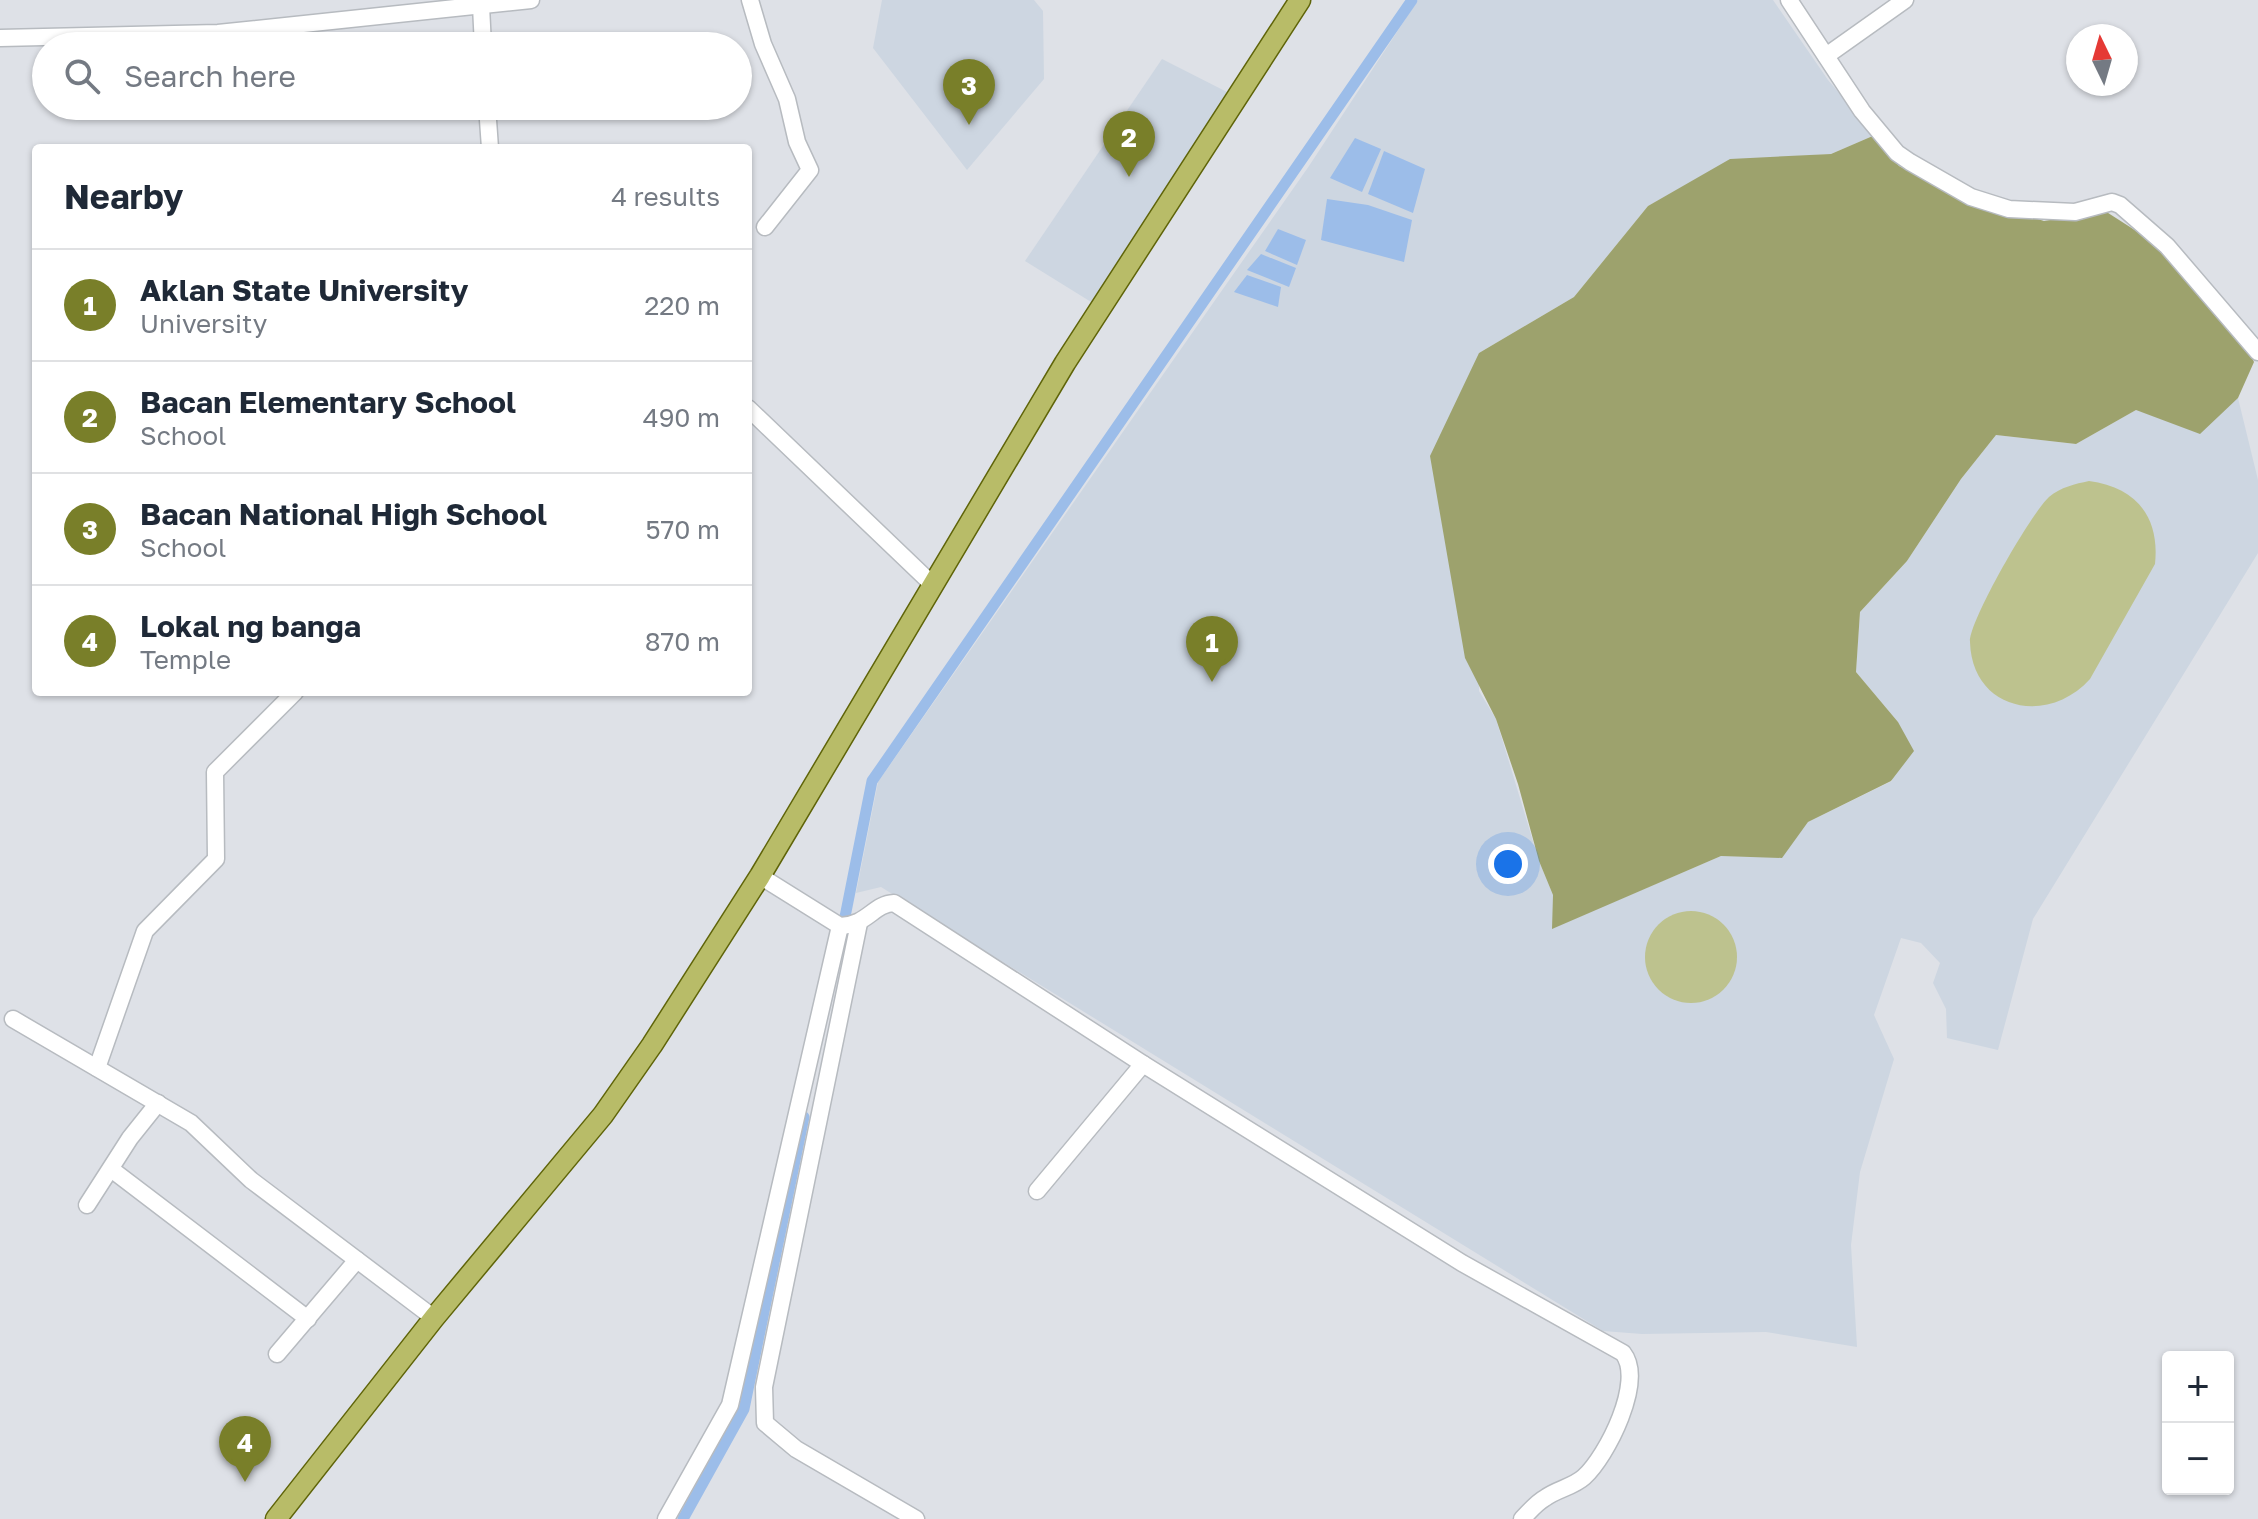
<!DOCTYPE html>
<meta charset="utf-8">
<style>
:root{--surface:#fff;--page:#f2f2f3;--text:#1f2937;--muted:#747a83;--line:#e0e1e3;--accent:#797f29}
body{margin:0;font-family:"Golos Text",sans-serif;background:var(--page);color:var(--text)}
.controls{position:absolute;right:24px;bottom:24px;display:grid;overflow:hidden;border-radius:8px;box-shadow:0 2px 6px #0004}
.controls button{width:72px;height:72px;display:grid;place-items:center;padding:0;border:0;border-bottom:2px solid var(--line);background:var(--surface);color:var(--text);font:40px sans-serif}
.compass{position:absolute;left:2066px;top:24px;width:72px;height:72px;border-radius:50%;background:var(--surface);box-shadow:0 2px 6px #0004;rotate:355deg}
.you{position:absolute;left:1508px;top:864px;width:28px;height:28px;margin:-20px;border:6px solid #fff;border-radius:50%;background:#1a73e8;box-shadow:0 0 0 12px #1a73e833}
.badge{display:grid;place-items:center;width:52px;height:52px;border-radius:50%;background:var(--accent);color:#fff;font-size:26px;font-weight:700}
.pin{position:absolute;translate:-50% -66px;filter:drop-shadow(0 2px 4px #0008)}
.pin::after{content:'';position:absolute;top:42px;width:28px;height:24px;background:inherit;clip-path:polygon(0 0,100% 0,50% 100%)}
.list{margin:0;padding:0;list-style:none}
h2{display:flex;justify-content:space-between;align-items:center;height:104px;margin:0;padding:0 32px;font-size:34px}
h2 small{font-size:26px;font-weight:400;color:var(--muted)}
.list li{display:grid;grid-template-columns:52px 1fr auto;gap:24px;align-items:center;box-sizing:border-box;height:112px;padding:0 32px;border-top:2px solid var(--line)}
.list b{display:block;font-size:30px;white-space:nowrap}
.list p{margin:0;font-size:26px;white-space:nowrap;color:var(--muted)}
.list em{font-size:26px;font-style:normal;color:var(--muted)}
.icon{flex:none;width:44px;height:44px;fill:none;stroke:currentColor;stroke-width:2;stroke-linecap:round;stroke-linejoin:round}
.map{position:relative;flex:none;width:2258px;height:1519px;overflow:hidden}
.search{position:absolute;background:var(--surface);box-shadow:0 2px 6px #0004;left:32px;top:32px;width:720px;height:88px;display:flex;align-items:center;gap:20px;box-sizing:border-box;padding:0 28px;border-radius:44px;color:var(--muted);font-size:30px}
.panel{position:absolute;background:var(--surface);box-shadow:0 2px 6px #0004;left:32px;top:144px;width:720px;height:552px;border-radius:8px}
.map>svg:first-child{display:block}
.built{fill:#cdd6e1}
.green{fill:#bdc28e}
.forest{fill:#9da26d}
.water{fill:#9cbde9}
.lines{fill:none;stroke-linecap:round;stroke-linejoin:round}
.canal{stroke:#9cbde9;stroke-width:11}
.minor-casing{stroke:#b7bbc0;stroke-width:19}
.major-casing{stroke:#5f6409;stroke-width:23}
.minor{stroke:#fff;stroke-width:16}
.major{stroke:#b8bc68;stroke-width:20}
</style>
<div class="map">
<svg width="2258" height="1519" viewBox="0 0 2258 1519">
<rect width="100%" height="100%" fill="#dee1e7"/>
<g class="built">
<polygon points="882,0 1034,0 1043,11 1044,79 967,170 873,48"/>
<polygon points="1418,0 1773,0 1828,80 1875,135 1831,154 1730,160 1648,206 1574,297 1479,353 1479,691 1496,719 1539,861 1553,895 1553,928 1721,856 1782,857 1808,822 1892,781 1898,722 1856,672 1860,612 1907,561 1961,479 1996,435 2076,444 2136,410 2189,427 2238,398 2258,480 2258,553 2033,919 1998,1050 1947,1038 1946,1009 1933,983 1940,963 1921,943 1901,938 1874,1015 1894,1059 1860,1172 1851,1245 1857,1347 1766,1332 1642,1334 1603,1331 881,887 856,893 878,782 1309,166"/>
<polygon points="1162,59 1229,93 1096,305 1025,261"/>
</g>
<g class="green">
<path d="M2089 481C2136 487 2160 517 2155 564L2090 679C2048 726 1972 711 1970 642 1969 621 2032 512 2049 497 2061 487 2075 484 2089 481Z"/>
<circle cx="1691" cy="957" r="46"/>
</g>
<polygon class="forest" points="1875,135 1899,166 1962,196 2044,221 2105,211 2155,243 2231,314 2254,362 2238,398 2200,434 2136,410 2076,444 1996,435 1961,479 1907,561 1860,612 1856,672 1898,722 1914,751 1891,781 1808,822 1782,858 1721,856 1552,929 1553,895 1539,861 1518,784 1496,719 1465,658 1430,456 1479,353 1574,297 1648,206 1730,159 1831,154"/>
<g class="water">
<polygon points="1355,138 1381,149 1362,192 1330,178"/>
<polygon points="1384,151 1425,169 1413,213 1368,194"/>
<polygon points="1327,199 1368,205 1412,220 1404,262 1321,240"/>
<polygon points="1278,229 1306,240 1297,265 1265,251"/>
<polygon points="1261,254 1296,268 1289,287 1247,270"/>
<polygon points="1247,275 1281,287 1278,307 1234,292"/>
</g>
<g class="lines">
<g class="canal">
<polyline points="842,932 872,781 1412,0"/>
<polyline points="683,1519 744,1409 804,1117"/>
</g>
<g class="minor-casing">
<g id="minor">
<polyline points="750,0 763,44 787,99 797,142 810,170 765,227"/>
<polyline points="1789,0 1862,111 1897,153 1910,162 1971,197 2009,209 2075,212 2112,202 2120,205 2167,246 2258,352"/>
<polyline points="481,6 483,46"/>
<polyline points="0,38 218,33 531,0"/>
<polyline points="1826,56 1905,0"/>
<polyline points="487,106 490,148"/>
<polyline points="748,408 933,585"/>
<path d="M760 876 840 926C868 925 873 904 894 903L1143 1064 1462 1263 1623 1353C1645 1381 1607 1456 1584 1477 1573 1487 1557 1489 1545 1498 1536 1503 1529 1512 1522 1519"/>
<polyline points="859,923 764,1387 765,1423 796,1449 916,1519"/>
<polyline points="13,1019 191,1123 251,1180 434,1318"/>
<polyline points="97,1068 145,931 216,859 215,772 295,692"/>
<polyline points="111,1169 308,1319"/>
<polyline points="1037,1191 1143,1064"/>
<polyline points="87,1205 130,1138 158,1103"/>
<polyline points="277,1354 357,1260"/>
<polyline points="666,1519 730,1405 840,926"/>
</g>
</g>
<g class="major-casing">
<polyline id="major" points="276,1519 434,1318 603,1115 652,1045 760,876 1065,363 1300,0"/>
</g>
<use href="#minor" class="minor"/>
<use href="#major" class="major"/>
</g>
</svg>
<div class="controls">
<button>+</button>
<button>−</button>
</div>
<svg class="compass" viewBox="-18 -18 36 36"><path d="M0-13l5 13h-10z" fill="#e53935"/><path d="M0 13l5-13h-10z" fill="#747a83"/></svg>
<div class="you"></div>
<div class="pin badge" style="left:1212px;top:682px">1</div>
<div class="pin badge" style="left:1129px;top:177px">2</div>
<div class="pin badge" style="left:969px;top:125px">3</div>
<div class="pin badge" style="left:245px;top:1482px">4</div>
<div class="search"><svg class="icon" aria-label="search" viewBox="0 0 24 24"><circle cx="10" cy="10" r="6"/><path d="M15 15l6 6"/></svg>Search here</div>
<section class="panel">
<h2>Nearby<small>4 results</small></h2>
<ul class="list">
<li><span class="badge">1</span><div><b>Aklan State University</b><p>University</p></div><em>220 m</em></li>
<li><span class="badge">2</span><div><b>Bacan Elementary School</b><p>School</p></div><em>490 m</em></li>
<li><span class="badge">3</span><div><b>Bacan National High School</b><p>School</p></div><em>570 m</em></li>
<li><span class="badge">4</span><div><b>Lokal ng banga</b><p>Temple</p></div><em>870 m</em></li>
</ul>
</section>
</div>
